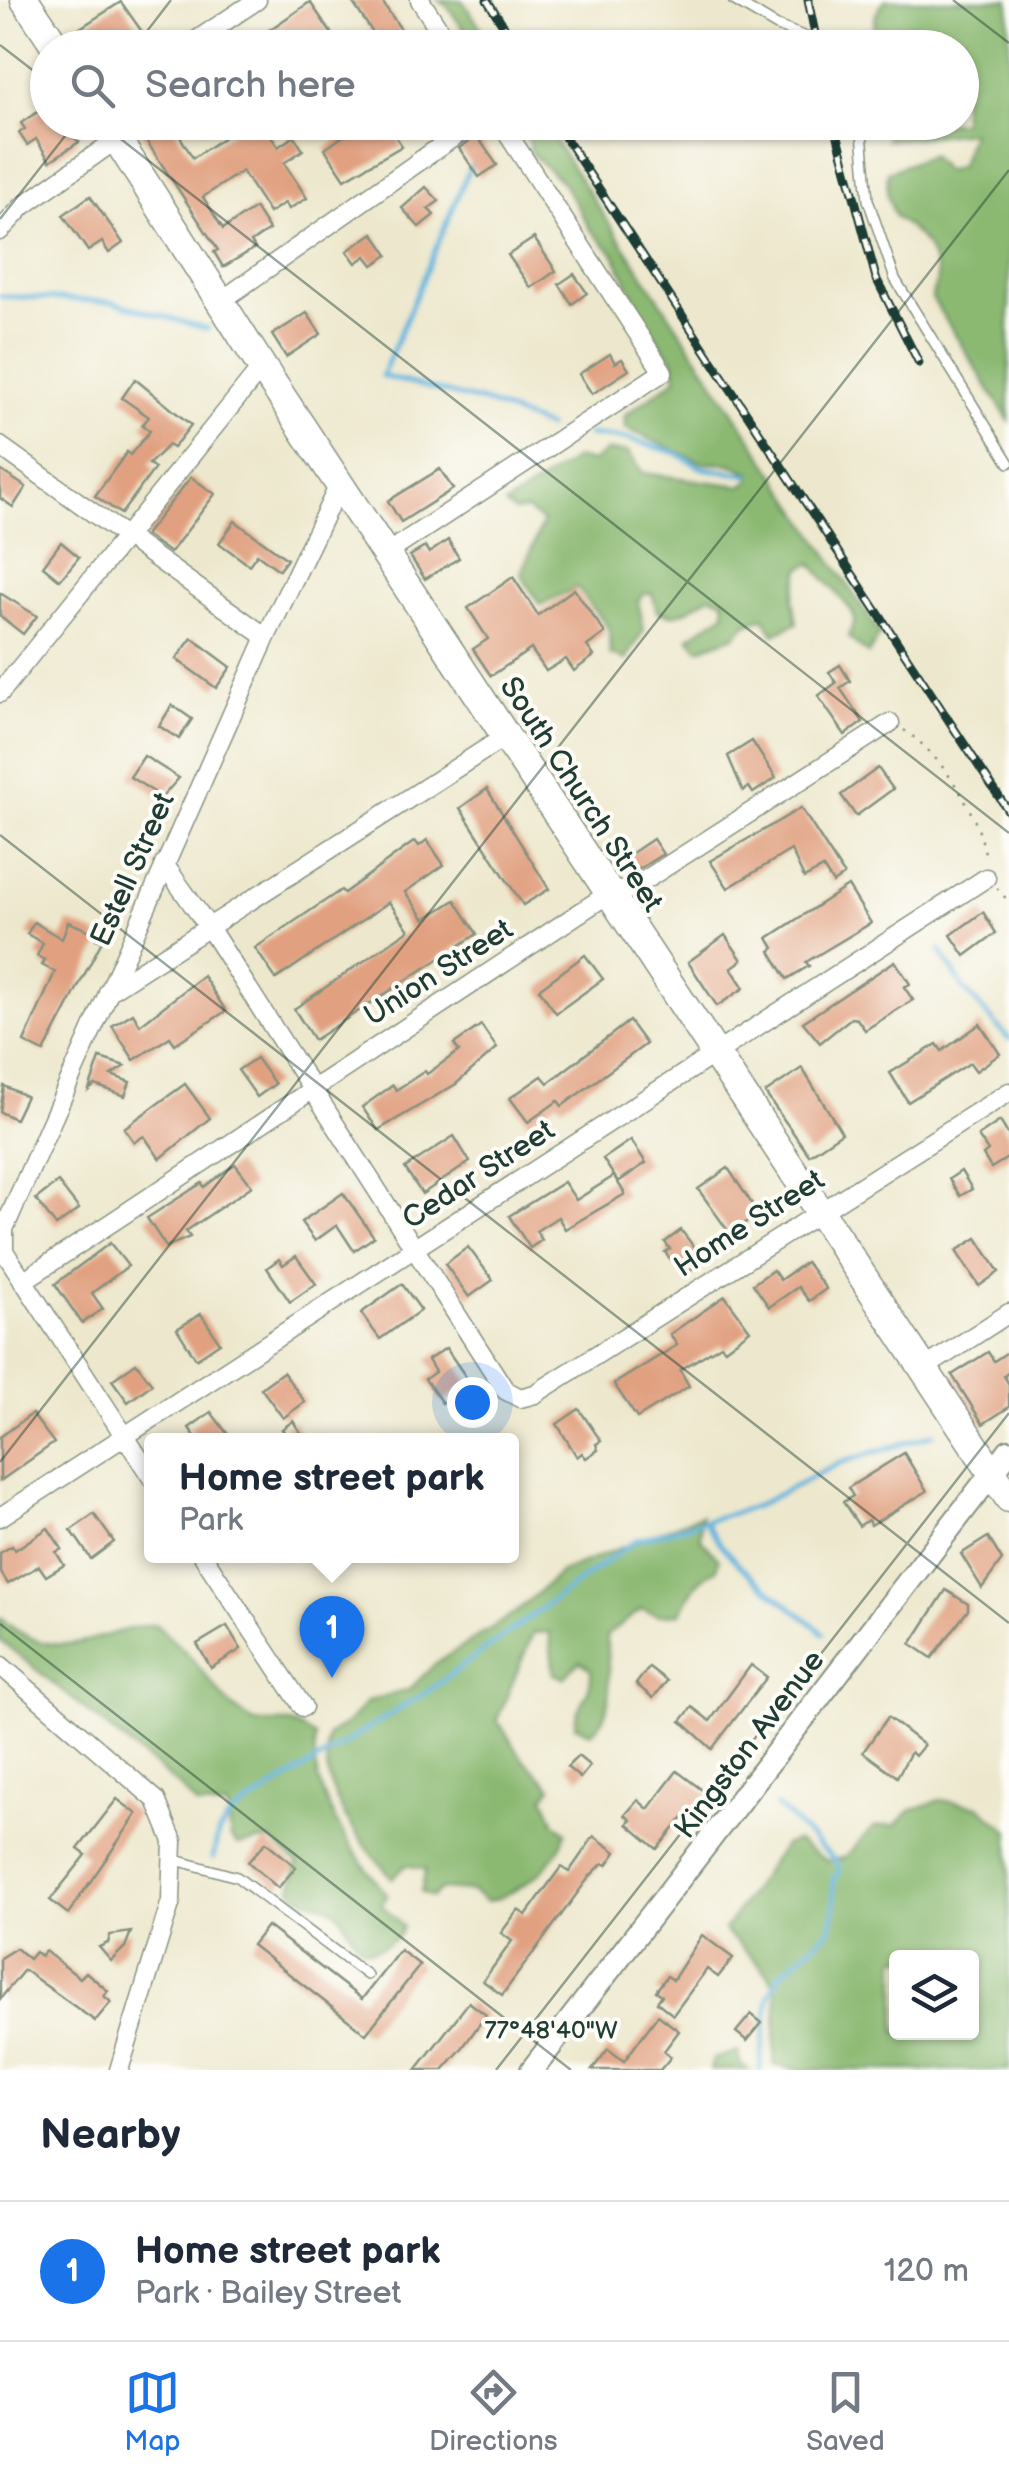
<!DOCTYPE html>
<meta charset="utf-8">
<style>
:root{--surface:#fff;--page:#f6f6f7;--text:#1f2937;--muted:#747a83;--line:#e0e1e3;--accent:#1a73e8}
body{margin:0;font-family:"Balsamiq Sans",sans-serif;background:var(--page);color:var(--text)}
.controls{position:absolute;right:30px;bottom:30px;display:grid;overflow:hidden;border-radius:10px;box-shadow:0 2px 8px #0004}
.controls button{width:90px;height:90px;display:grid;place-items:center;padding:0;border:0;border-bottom:2px solid var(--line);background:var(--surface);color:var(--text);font:50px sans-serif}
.you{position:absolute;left:472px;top:1402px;width:35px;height:35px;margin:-25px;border:8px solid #fff;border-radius:50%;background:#1a73e8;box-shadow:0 0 0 15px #1a73e833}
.badge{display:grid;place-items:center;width:65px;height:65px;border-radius:50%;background:var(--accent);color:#fff;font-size:32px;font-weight:700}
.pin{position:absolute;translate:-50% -82px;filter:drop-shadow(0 2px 5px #0008)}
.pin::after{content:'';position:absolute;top:52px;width:35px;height:30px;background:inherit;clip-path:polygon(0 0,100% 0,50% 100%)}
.popup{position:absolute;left:144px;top:1433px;width:375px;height:130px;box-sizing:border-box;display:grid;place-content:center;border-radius:10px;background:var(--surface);filter:drop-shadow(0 2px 8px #0005);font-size:32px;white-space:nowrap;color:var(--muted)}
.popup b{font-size:38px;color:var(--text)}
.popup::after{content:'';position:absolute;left:50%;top:100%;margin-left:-20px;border:20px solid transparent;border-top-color:var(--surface)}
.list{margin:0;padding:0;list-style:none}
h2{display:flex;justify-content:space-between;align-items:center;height:130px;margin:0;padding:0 40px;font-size:42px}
h2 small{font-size:32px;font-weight:400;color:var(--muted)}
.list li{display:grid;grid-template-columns:65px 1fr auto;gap:30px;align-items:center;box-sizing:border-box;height:140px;padding:0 40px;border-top:2px solid var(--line)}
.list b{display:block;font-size:38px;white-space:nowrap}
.list p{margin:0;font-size:32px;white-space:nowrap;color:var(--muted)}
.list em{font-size:32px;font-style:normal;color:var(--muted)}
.icon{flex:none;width:55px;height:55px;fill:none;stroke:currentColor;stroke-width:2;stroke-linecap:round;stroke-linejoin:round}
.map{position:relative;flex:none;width:1009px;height:2070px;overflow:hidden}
.search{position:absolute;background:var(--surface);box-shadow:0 2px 8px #0004;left:30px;right:30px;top:30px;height:110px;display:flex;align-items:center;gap:25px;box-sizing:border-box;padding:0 35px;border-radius:55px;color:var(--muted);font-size:38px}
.sheet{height:270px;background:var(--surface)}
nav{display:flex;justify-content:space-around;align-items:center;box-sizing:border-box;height:140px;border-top:2px solid var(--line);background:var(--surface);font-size:28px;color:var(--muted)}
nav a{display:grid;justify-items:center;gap:5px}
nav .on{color:var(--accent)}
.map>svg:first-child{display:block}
.forest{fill:#8bb972;stroke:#557b53;stroke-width:2.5;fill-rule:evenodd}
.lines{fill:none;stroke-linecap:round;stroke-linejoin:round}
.stream{stroke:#62b4dd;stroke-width:5}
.building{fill:#e1a181}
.service-casing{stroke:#869280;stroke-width:12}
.minor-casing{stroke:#869280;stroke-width:21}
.tertiary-casing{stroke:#869280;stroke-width:26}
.primary-casing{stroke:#869280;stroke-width:31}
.path{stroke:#869280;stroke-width:2.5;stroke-dasharray:2.5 8;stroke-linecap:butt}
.service{stroke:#fff;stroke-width:9}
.minor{stroke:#fff;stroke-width:18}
.tertiary{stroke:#fff;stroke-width:22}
.primary{stroke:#fff;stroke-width:28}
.rail-casing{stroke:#1f3d34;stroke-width:9}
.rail{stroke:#fdfcf7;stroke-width:5;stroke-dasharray:15;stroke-linecap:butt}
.ticks{fill:none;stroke:#1f3d34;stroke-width:2.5;stroke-opacity:0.45}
.labels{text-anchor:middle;stroke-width:8;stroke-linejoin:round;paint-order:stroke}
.street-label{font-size:30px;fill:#1f3d34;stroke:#fdfcf7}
.ticks-label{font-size:25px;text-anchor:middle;fill:#1f3d34;stroke:#fdfcf7;stroke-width:8;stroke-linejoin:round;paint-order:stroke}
</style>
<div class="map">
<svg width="1009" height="2070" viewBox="0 0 1009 2070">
<rect width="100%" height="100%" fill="#fdfcf7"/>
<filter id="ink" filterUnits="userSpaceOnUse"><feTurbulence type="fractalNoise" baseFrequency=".01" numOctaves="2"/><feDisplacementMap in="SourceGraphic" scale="20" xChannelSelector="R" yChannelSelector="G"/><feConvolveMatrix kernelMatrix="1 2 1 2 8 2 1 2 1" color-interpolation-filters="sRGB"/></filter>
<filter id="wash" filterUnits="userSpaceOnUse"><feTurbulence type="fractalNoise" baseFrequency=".0048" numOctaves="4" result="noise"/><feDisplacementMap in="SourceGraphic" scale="40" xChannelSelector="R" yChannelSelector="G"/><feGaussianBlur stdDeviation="2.25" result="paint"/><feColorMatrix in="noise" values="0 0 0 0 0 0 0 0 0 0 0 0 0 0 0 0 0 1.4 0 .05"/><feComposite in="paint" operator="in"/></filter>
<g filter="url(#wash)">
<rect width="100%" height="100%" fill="#ede8cd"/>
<g class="forest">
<polygon points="438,0 462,0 494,47 476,47 447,6"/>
<path d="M885 0H1009V421L932 298C932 289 938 283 937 275 932 245 916 233 895 217L887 194 888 172 931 155 945 171 960 166 971 132 886 140 888 130 909 123 962 122V48L871 47 876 14Z"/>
<path d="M524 123H543L880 634 868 654 848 637 855 620 852 611 811 563 800 569 793 599 797 623 774 634 764 617 746 624 735 636 699 649 689 637 725 613 724 600 710 596C690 607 680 621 657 611L652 594H643L638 601 644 630 626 660 610 654 609 629 577 587 540 605 521 574 543 522 527 510 515 512 505 505 576 458 592 462 607 451 628 452 643 473 741 486 749 482 751 473 731 464 703 463 625 428V415L676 379 674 362 646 322 614 254 590 229 564 184 532 154Z"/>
<path d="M701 1515 700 1538 719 1559 716 1570C691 1581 692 1595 679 1614L658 1615 642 1609 607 1635C605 1671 620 1709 591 1733L575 1726C575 1704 593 1694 591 1670L580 1661 564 1678 554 1674 549 1632 533 1633 497 1720 523 1759 552 1787 544 1797 555 1823 566 1832C556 1867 519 1893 486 1902L472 1891 441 1889 432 1897 421 1892 426 1869 406 1865 392 1878C359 1840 316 1789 328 1735L346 1724 368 1701 409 1690 436 1663 515 1613 561 1572Z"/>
<path d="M0 1618C60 1669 90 1632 155 1624L189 1655 228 1703 254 1723H291L315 1737C307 1792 354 1853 387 1895L381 1904 403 1927C399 1938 397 1937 388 1943 352 1967 352 1920 333 1909 318 1900 304 1903 291 1889L298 1863 270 1840 238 1845 231 1838 228 1808 197 1806 178 1785 0 1640Z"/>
<path d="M940 1800 979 1806 1009 1831V2070H798L774 2065 777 1991 768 1973 724 1930 784 1845 796 1841 827 1861 845 1857 874 1827 896 1825 911 1810ZM896 1958H972V2032H896Z"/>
<polygon points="738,2051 741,2065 750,2070 710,2070 713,2059"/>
</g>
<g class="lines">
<g class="stream">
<polyline points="473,160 382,376 487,403 547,427"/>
<polyline points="0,296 113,302 208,329"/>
<polyline points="588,435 628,439 676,453 702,468 749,475"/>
<polyline points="940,950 964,989 1009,1039"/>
<path d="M707 1524C734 1572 783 1597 823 1633"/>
<polyline points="213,1858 218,1834 231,1815 431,1689 636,1540 754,1507 840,1463 934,1434"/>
<polyline points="760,2070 769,1997 780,1974 829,1931 835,1912 833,1878 840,1873 837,1862 777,1806"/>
</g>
</g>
<g id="blocks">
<g class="building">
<polygon points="351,0 381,0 402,31 381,45"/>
<polygon points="121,2 145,36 134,43 138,48 83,48 74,32"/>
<polygon points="310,2 334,37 319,48 262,48 256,39"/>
<polygon points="48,105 48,122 73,122 79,134 75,138 79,142 50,161 36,139 27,145 19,133 25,129 21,123"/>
<polygon points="134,122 171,122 193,158 247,122 262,122 278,147 294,136 303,150 284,163 307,198 289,209 285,203 269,213 242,171 203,197 223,229 255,208 269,230 251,242 255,248 223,267 214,252 218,250"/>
<polygon points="363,122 386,122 402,146 345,179 325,149"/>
<polygon points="477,136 497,165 479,177 459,148"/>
<polygon points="426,187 439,201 428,209 434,215 419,227 402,208"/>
<polygon points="90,196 123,243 109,253 102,242 88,251 63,215"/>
<polygon points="373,233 388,255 373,265 366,256 356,263 347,251"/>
<polygon points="534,238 556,271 531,288 508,255"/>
<polygon points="574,274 587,293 572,304 559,284"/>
<polygon points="307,313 321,334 286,357 272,335"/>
<polygon points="610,354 615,363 622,359 629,370 592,394 579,374"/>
<polygon points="135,379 191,425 173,448 168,445 149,464 155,468 121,514 95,496 127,452 130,455 150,431 142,425 149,417 122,398"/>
<polygon points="440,469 453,489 401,522 388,501"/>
<polygon points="0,470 26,487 13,507 0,498"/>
<polygon points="191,477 215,494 170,553 145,535"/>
<polygon points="235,521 287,559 279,570 257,554 249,565 219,543"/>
<polygon points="448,540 459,558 425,579 410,556 425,547 429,553"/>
<polygon points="61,542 79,557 60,580 43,566"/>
<polygon points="513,577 538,615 574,589 605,633 587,646 594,656 574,671 566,659 546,671 531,649 491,676 473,649 488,639 468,608"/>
<polygon points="0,593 37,616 23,634 0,616"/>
<polygon points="192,638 231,667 216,688 176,659"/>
<polygon points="840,665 850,681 840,688 863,722 845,735 818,696 836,683 829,672"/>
<polygon points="172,705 192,719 179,739 159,726"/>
<polygon points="752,741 776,778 753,793 749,787 743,791 728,756"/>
<polygon points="144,756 179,778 162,797 130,777"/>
<polygon points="878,768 893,789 856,816 841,795"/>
<polygon points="487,789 549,889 523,905 460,808"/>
<polygon points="801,808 844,875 833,883 823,868 804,878 791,850 728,888 710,861"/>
<polygon points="653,839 663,854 629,875 620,861"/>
<polygon points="427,840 444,865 405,892 425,919 455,900 477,934 314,1040 294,1009 409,930 389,902 276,979 255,948 341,890 344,893 415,841 419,846"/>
<polygon points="848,886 871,923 806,962 809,966 787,979 770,951 774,948 768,938"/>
<polygon points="983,912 996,933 965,956 951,935"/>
<polygon points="34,922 62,939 68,922 98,934 96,939 102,941 44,1052 24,1042 55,972 42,965 45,960 37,956 43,943 27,934"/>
<polygon points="725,935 742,960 731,968 744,988 717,1006 688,962"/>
<polygon points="585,955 603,979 556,1013 539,989"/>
<polygon points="895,961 910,984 904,987 913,1000 865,1030 857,1019 851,1018 820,1043 803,1022"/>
<polygon points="203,976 226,1011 175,1044 170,1037 134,1060 112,1026 133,1013 140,1025"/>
<polygon points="629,1021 646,1044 562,1106 558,1101 528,1122 510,1098 542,1076 548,1083"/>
<polygon points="980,1024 1000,1054 976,1071 970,1063 908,1102 890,1073 937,1044 942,1051"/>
<polygon points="481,1025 497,1048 456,1084 378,1130 362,1107 393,1085 396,1090 425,1071 427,1074 459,1051 454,1044"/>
<polygon points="100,1058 125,1066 111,1075 130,1082 125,1096 95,1085 89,1090"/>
<polygon points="256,1058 275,1084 257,1097 238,1070"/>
<polygon points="802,1068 842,1133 809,1155 765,1093"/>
<polygon points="185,1084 210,1118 160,1159 144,1136 134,1142 124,1128"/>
<polygon points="4,1086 26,1096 15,1119 0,1112"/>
<polygon points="1000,1121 1009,1136 1009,1157 991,1168 983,1155 988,1151 978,1136"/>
<polygon points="454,1136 470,1162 422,1194 405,1168"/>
<polygon points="631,1140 646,1163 618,1182 603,1159"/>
<polygon points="235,1164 252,1186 186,1231 190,1237 166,1247 147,1218 202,1183 204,1187"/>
<polygon points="728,1168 758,1213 731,1235 698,1189"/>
<polygon points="961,1171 972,1189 960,1196 949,1179"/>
<polygon points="614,1176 625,1194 565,1229 558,1217 536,1231 542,1240 530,1248 509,1216 564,1182 576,1200"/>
<polygon points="58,1182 79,1209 56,1226 36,1199"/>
<polygon points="343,1193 374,1237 354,1251 337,1225 315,1241 301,1222"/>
<polygon points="681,1230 704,1260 683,1276 665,1252 670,1249 665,1242"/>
<polygon points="977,1238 999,1272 979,1286 956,1251"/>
<polygon points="110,1243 128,1266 92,1293 103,1309 82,1323 55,1284"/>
<polygon points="468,1247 493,1280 469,1297 445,1264"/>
<polygon points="296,1256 316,1284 290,1302 267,1268 279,1259 283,1265"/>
<polygon points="806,1262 826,1289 809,1301 798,1287 769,1307 753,1284 773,1270 780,1280"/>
<polygon points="402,1284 421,1310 380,1339 361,1313"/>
<polygon points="725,1296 750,1330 725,1349 721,1345 680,1370 689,1386 637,1418 614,1384 677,1345 670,1334"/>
<polygon points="201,1314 220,1343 196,1359 177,1329"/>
<polygon points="446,1348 470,1383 442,1403 425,1379 435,1372 428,1360"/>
<polygon points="1009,1351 1009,1372 1004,1376 1009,1384 1009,1407 983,1424 952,1375 988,1352 994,1361"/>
<polygon points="136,1363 152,1384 128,1402 112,1380"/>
<polygon points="283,1372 305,1402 283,1418 261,1388"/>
<polygon points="579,1409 601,1441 596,1444 598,1450 586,1458 582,1453 577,1457 557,1424"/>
<polygon points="211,1412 232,1440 198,1440 189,1428"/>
<polygon points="32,1414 54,1443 0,1481 0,1437"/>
<polygon points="293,1421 301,1433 289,1440 282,1429"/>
<polygon points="904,1453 927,1491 871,1525 868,1520 859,1526 843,1502 853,1496 848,1488"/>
<polygon points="94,1514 114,1542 91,1559 71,1530"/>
<polygon points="48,1528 62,1549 56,1552 64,1565 46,1576 39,1566 8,1584 0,1571 0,1553 12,1546 15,1550"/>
<polygon points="988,1537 1002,1560 982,1588 961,1554"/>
<polygon points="946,1590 968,1604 968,1610 932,1658 911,1644"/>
<polygon points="227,1626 241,1649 211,1668 197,1644"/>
<polygon points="751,1665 767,1677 712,1749 681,1721 692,1707 710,1721"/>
<polygon points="649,1667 667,1681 653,1698 636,1684"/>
<polygon points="888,1717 924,1745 915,1756 911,1752 897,1777 863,1752"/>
<polygon points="578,1756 590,1766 580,1778 567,1767"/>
<polygon points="677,1771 710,1796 693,1817 687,1813 657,1849 627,1824 631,1820 625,1815 638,1800 648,1809"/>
<polygon points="117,1799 137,1814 68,1914 50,1900 86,1855 78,1849"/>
<polygon points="594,1836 616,1852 607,1865 603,1863 590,1876 502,1995 483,1981 512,1941 501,1933 518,1910 526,1915 561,1867 569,1872"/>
<polygon points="266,1842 296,1867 278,1888 248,1862"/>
<polygon points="267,1926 362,1999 400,1950 420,1965 366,2034 252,1945"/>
<polygon points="131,1932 125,1947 111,1961 99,1947 108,1943 110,1935"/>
<polygon points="702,1935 733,1958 718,1977 707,1969 673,2015 657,2002 662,1995 656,1991 667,1976 673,1980"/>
<polygon points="16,1948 29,1959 35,1952 41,1956 45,1951 80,1978 86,1972 108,1991 104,1996 111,2002 95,2021 24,1970 0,1999 0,1958"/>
<polygon points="469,2002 486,2015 463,2047 443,2070 416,2070"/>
<polygon points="751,2014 762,2023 747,2041 736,2032"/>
<polygon points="658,2015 679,2031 664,2051 671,2057 660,2070 592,2070 608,2049 624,2061"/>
</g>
</g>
</g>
<g filter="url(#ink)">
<use href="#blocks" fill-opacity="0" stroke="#869280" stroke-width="2.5"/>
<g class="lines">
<g class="service-casing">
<g id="service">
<polyline points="733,0 777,26 835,48"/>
<polyline points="861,122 868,200 895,279 1009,463"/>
<polyline points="176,1860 237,1877 367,1975"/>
</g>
</g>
<g class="minor-casing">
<g id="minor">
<polyline points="420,0 451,48"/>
<polyline points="185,48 257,0"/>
<polyline points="0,231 23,206 117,139"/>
<polyline points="221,301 475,122"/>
<polyline points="0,446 266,637"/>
<polyline points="387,553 663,372 500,122"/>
<polyline points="0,693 262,367"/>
<polyline points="164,864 210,929 505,1390 520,1398 535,1394 1009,1092"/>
<polyline points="108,992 506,736"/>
<polyline points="23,1281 608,894 631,889 890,723"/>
<polyline points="923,1369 1009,1313"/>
<polyline points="152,1478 4,1251 4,1229 266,637 340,483"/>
<polyline points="0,1517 986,878"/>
<polyline points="203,1556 303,1707"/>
<polyline points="0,1665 156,1800 173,1841 171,1901 119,2070"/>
</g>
</g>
<g class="tertiary-casing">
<polyline id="tertiary" points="532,2070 1009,1451"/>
</g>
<g class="primary-casing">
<g id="primary">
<polyline points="25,0 57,48"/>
<polyline points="106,122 262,367 1009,1498"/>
</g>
</g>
<g class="path">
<path d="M904 730C941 754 981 816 986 860"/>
<polyline points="997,888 1009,902"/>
</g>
<use href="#service" class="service"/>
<use href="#minor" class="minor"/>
<use href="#tertiary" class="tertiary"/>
<use href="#primary" class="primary"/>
<g class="rail-casing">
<g id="rail">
<polyline points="487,0 518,48"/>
<polyline points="808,0 818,48"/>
<polyline points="555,122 1009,812"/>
<polyline points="834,122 876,278 919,363"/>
</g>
</g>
<use href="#rail" class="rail"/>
</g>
</g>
<path class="ticks" d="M953 0 1009 43M0 45 48 82M134 48 171 0M99 122 1009 833M0 219 76 122M0 835 1009 1623M0 1462 1009 170M0 1624 571 2070M496 2070 1009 1413"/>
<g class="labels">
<g class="street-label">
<text transform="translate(582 794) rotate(57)" y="10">South Church Street</text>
<text transform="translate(132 869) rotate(-66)" y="10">Estell Street</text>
<text transform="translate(438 972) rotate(-33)" y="10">Union Street</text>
<text transform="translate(478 1174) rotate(-33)" y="10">Cedar Street</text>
<text transform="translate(749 1223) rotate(-33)" y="10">Home Street</text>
<text transform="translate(749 1744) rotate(-53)" y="10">Kingston Avenue</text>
</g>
</g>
<g class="ticks-label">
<text x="551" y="2038">77°48'40"W</text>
</g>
</svg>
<div class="controls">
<button><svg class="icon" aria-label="layers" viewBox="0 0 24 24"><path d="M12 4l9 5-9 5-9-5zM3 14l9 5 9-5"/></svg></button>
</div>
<div class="you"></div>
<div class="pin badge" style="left:332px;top:1678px">1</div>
<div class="popup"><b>Home street park</b>Park</div>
<div class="search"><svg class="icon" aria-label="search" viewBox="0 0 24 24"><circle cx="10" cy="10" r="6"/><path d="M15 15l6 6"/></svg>Search here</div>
</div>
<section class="sheet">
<h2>Nearby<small></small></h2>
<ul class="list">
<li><span class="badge">1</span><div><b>Home street park</b><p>Park · Bailey Street</p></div><em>120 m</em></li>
</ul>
</section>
<nav>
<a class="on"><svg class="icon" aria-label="map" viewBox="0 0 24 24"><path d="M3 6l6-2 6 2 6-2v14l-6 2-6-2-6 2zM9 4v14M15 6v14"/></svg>Map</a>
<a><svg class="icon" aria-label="directions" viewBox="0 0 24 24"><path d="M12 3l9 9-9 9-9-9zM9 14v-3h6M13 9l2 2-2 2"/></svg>Directions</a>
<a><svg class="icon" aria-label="saved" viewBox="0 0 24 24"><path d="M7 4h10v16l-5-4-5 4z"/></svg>Saved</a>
</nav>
